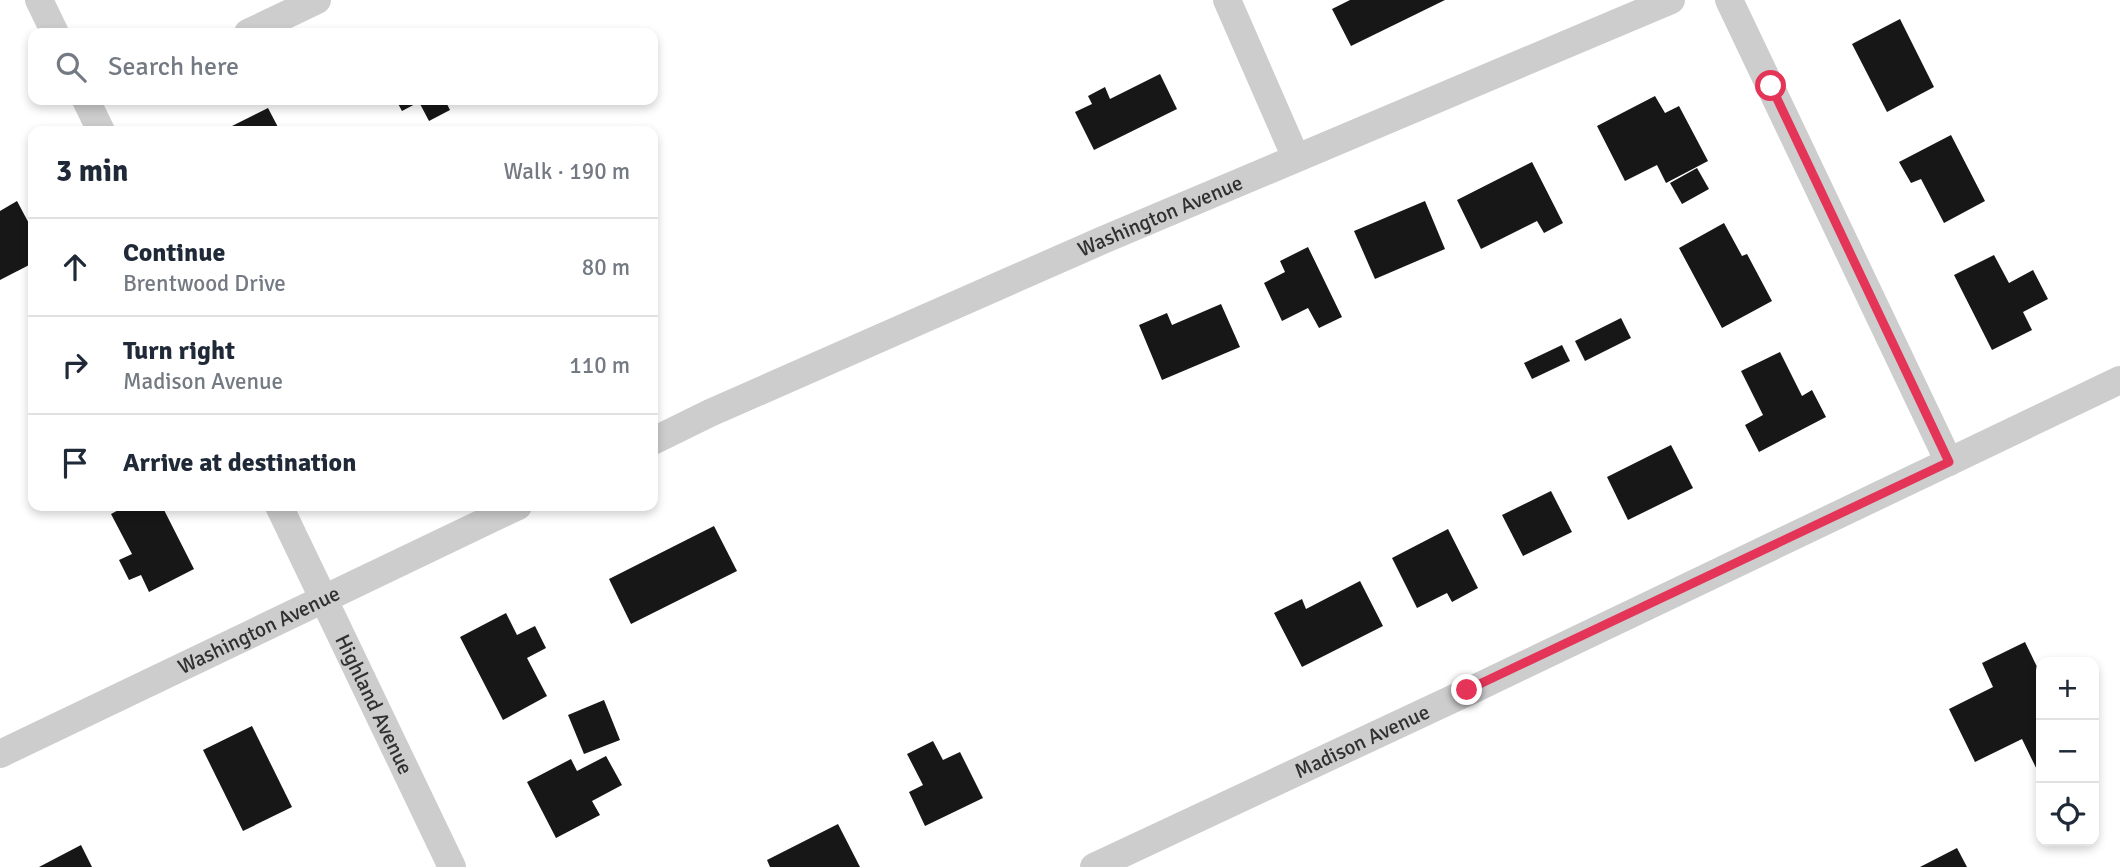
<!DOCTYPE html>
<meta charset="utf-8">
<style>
:root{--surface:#fff;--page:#f6f6f7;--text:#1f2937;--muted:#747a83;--line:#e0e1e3}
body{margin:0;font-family:Signika,sans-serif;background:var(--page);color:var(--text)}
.controls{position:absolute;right:21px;bottom:21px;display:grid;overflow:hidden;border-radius:14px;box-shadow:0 4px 10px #0003}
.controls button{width:63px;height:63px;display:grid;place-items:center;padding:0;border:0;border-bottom:2px solid var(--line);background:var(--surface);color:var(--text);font:35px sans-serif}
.stop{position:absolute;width:21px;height:21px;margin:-16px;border:5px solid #e43558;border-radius:50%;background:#fff}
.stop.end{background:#e43558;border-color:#fff;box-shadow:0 2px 7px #0008}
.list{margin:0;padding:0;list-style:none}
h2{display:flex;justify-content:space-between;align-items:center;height:91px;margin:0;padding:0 28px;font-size:30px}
h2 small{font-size:23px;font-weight:400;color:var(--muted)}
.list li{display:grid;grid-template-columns:46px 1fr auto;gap:21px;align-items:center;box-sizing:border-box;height:98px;padding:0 28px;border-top:2px solid var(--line)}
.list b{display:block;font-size:26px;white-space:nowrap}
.list p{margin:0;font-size:23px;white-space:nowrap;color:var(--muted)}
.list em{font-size:23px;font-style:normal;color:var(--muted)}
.icon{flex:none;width:38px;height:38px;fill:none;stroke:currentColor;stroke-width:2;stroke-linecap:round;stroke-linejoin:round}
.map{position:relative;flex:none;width:2120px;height:867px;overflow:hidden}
.search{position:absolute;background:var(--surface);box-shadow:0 4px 10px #0003;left:28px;top:28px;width:630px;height:77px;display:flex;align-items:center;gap:18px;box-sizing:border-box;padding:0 24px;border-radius:14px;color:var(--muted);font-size:26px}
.panel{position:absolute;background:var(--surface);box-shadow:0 4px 10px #0003;left:28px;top:126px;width:630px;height:385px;border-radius:14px}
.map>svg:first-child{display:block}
.building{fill:#171717}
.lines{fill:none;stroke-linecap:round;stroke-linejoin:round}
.street{stroke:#cdcdcd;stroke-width:28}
.route{stroke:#e43558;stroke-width:9}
.labels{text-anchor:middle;stroke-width:7;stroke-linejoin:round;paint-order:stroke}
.street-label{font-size:21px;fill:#303030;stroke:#fff}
</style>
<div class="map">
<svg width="2120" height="867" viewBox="0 0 2120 867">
<rect width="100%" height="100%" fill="#fff"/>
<g class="building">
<polygon points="1350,0 1445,0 1351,46 1332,9"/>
<polygon points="1900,19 1934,87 1887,112 1852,44"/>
<polygon points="1160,74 1177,109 1094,150 1075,112 1092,104 1088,96 1105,87 1110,99"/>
<polygon points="1655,96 1665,113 1679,106 1708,161 1666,183 1657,165 1625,181 1597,126"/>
<polygon points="396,100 445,100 450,110 429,121 419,102 402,111"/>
<polygon points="268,108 280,131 222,131"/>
<polygon points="1951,135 1985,201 1944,223 1921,179 1911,183 1899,162"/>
<polygon points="1532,162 1563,223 1544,233 1537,221 1481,249 1457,200"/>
<polygon points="1697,168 1709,189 1682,204 1670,183"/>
<polygon points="17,201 33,231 33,263 0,280 0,211"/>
<polygon points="1425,201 1445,249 1375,279 1354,231"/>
<polygon points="1724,223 1742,256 1747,254 1772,301 1722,328 1679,248"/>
<polygon points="1308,247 1342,317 1319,328 1308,308 1282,321 1264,283 1285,272 1280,261"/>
<polygon points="1994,255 2009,283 2033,270 2048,299 2023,312 2032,330 1992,350 1954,275"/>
<polygon points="1221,304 1240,347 1162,380 1139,325 1167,313 1172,325"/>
<polygon points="1621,318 1631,338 1585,361 1575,341"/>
<polygon points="1562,345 1570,361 1532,379 1524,363"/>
<polygon points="1780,352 1802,396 1812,390 1826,417 1759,452 1745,425 1763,415 1741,371"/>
<polygon points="1671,445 1693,488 1628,520 1607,477"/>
<polygon points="1551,491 1572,532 1523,556 1502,515"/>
<polygon points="126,506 162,506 194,569 149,592 141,575 129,580 119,560 132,554 111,514"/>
<polygon points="714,526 737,571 631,624 609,579"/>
<polygon points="1448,529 1478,588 1452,602 1447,593 1417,608 1392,558"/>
<polygon points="1360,581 1383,626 1302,667 1274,613 1302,599 1306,609"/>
<polygon points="506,613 517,635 535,626 546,648 527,658 547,696 503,720 460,637"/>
<polygon points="2025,642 2041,675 2041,778 2022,739 1975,762 1949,709 1993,687 1982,663"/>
<polygon points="604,700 620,740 584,754 568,715"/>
<polygon points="252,726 292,807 243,831 203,750"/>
<polygon points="933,741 943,760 960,752 983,798 925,826 909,792 923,785 907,754"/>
<polygon points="606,756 622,785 592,801 600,815 556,838 527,782 571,759 577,771"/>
<polygon points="838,824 860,867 770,867 767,860"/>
<polygon points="81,845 92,867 39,867"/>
<polygon points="1957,848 1967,867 1920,867"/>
</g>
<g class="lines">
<g class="street">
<polyline points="39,0 55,33"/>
<polyline points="1227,0 1296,158"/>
<polyline points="1729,0 1949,462"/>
<polyline points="248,33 317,0"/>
<polyline points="86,100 101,131"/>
<path id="s1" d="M653 441 710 413 1103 240 1671 0"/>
<path id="s2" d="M279 506 452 867"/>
<path id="s3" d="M0 754 518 506"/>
<path id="s4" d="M1094 867 1476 688 2120 380"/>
</g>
</g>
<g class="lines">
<polyline class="route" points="1467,690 1949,462 1771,86"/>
</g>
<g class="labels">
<g class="street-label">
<text dy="7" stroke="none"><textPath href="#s1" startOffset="555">Washington Avenue</textPath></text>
<text dy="7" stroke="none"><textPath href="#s3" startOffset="287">Washington Avenue</textPath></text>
<text dy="7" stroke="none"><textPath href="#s2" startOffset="220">Highland Avenue</textPath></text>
<text dy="7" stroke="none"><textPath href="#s4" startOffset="296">Madison Avenue</textPath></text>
</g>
</g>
</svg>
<div class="controls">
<button>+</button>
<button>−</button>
<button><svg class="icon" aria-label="locate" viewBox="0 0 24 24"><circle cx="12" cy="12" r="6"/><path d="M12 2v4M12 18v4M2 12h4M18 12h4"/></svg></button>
</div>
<div class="stop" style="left:1771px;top:86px"></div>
<div class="stop end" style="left:1467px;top:690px"></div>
<div class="search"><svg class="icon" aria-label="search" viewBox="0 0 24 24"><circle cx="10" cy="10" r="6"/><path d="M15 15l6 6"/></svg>Search here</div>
<section class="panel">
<h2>3 min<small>Walk · 190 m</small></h2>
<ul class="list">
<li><svg class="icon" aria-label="ahead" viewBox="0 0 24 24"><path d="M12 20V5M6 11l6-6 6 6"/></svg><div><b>Continue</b><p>Brentwood Drive</p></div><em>80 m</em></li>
<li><svg class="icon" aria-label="right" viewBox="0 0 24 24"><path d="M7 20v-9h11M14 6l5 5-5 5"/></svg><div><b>Turn right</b><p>Madison Avenue</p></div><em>110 m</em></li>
<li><svg class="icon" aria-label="arrive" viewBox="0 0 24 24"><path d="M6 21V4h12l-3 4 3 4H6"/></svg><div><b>Arrive at destination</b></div></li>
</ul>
</section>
</div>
